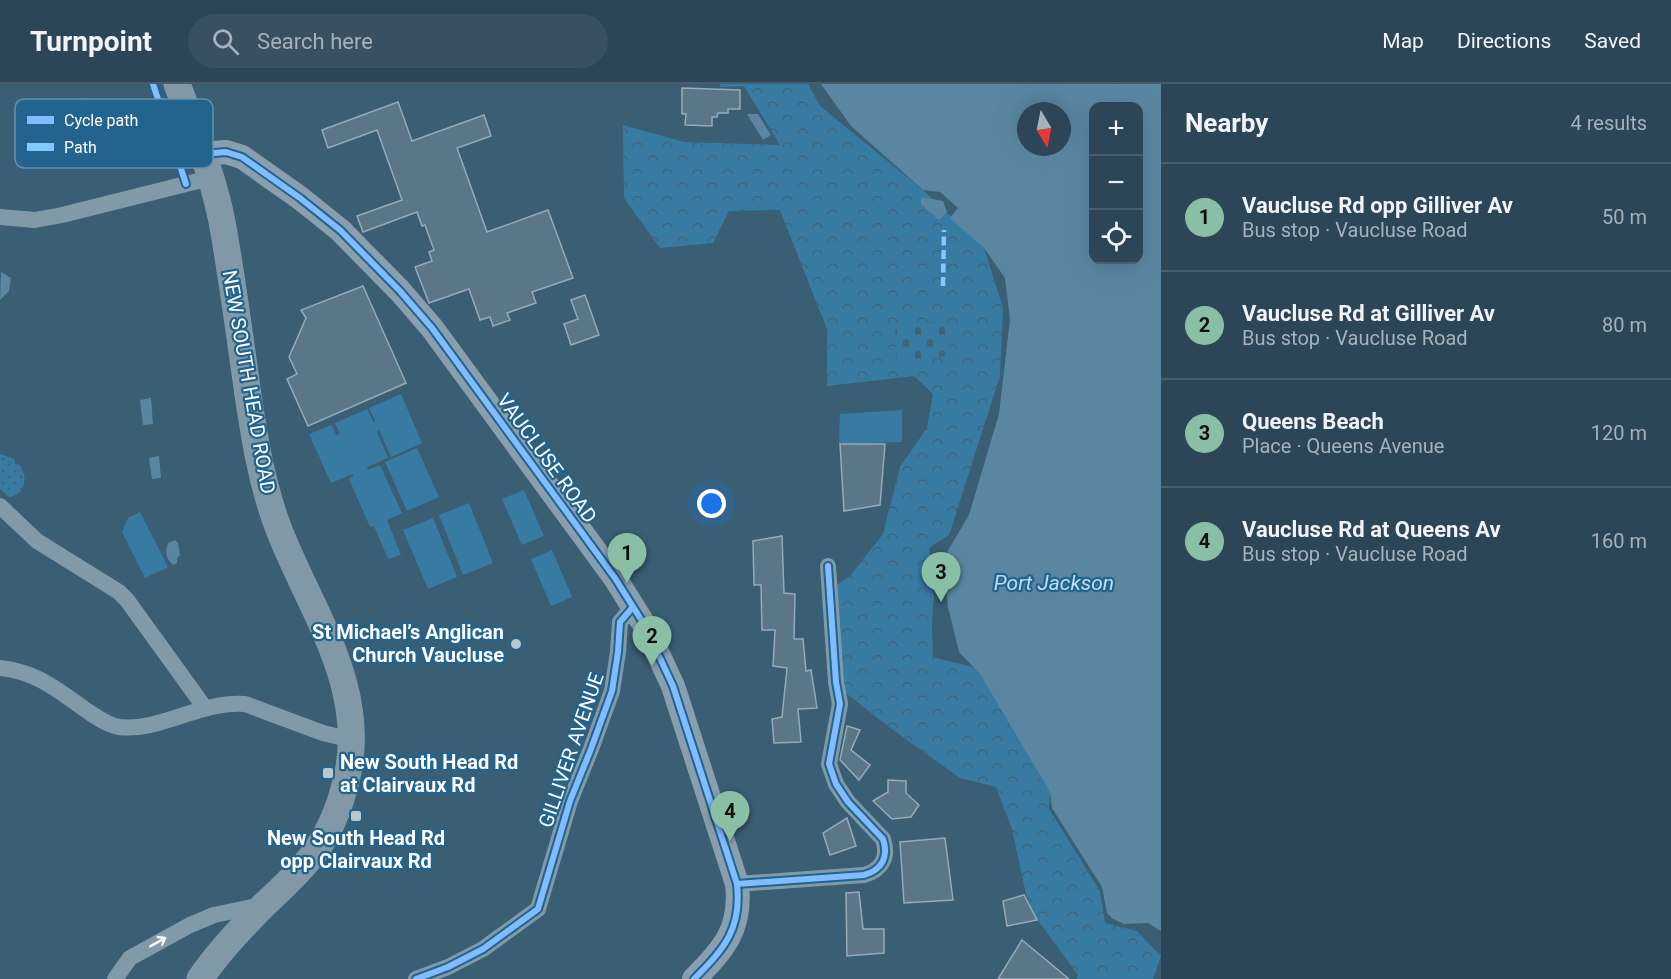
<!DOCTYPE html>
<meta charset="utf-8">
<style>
:root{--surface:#2c4657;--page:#385061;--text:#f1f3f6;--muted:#a6b1ba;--line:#485e6d;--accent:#8abfa5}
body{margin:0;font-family:Roboto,sans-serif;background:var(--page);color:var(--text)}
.controls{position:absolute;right:18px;top:18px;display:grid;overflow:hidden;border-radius:12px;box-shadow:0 6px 24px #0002}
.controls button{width:54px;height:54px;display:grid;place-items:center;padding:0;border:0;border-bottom:2px solid var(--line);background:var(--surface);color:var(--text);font:30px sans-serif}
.compass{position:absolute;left:1017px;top:18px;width:54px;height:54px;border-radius:50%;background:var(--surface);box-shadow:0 6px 24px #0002;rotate:170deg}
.you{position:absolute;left:712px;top:420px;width:21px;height:21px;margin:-15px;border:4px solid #fff;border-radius:50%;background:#1a73e8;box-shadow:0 0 0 9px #1a73e833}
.badge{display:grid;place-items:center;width:39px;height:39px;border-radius:50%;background:var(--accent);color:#111;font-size:20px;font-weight:700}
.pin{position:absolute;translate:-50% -50px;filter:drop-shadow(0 2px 3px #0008)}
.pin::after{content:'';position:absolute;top:32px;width:21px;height:18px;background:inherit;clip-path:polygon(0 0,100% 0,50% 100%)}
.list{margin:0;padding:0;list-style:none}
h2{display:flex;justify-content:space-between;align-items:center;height:78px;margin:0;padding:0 24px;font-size:26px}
h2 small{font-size:20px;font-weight:400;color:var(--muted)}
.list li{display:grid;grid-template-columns:39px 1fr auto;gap:18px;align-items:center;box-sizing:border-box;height:108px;padding:0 24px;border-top:2px solid var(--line)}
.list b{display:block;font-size:22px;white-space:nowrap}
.list p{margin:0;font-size:20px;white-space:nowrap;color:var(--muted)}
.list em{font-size:20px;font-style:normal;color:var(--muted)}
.icon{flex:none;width:33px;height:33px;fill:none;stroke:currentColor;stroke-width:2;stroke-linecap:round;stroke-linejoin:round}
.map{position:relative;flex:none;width:1161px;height:895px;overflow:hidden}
header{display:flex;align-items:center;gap:36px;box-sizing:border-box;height:84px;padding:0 30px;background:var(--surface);border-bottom:2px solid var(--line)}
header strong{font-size:28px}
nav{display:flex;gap:33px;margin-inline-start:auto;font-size:21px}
.search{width:420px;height:54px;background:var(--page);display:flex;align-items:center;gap:15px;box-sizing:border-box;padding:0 21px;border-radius:33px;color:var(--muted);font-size:22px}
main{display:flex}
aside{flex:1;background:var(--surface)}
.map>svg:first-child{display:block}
.grass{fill:url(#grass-dots)}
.forest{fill:url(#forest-crowns)}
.cemetery{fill:url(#cemetery-stones)}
.park{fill:#377ba3}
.water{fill:#5b86a2;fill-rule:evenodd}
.building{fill:#5a7687;stroke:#96aab7;stroke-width:1.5}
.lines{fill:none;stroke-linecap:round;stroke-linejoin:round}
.street{stroke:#819aa8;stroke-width:16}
.secondary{stroke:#8a9fae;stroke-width:24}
.primary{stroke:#8199a7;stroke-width:27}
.quiet{stroke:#80caff;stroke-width:4.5;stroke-dasharray:9 4.5;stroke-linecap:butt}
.cycleway-casing{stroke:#22648d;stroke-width:10}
.cycleway{stroke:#80bcff;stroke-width:6}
.oneway{stroke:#f2f5f6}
.poi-dot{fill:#bac7ce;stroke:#22648d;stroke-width:2}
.labels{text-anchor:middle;stroke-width:4.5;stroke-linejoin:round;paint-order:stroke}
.street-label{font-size:20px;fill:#fff;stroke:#22648d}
.poi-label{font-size:20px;font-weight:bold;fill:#fff;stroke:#22648d;text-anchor:end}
.water-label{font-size:21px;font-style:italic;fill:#bddff2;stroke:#22648d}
.key{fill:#22648d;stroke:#6492af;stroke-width:1.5}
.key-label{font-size:16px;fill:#fff}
</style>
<header>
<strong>Turnpoint</strong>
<div class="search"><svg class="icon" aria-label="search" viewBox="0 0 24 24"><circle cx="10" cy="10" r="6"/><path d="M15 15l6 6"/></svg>Search here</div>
<nav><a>Map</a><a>Directions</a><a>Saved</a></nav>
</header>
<main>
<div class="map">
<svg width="1161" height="895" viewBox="0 0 1161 895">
<defs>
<pattern id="grass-dots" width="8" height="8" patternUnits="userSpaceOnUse" patternTransform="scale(1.5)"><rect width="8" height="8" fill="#377ba3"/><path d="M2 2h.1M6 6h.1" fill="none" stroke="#426478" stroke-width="1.8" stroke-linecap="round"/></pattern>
<pattern id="forest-crowns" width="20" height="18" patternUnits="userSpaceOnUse" patternTransform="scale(1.5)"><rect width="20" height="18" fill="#377ba3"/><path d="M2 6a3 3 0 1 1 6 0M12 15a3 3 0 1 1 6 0" fill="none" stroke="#426478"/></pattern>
<pattern id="cemetery-stones" width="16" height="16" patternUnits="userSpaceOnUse" patternTransform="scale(1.5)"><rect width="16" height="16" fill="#377ba3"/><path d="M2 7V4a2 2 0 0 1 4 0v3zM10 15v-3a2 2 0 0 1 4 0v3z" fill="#426478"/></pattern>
</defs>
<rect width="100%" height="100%" fill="#3a5e74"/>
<path class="grass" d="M0 370 15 375V380L20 381C28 393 26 411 9 413L0 405Z"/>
<polygon class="forest" points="720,0 808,0 820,22 923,106 984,164 1003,224 1000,292 949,451 929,464 934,513 932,541 933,573 973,583 980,589 1050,708 1049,725 1100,807 1105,839 1137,847 1161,872 1153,895 1076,895 1078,891 1029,824 1012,745 996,703 960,694 889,643 842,606 834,503 850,492 883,450 900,383 927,344 933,310 914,292 827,302 827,245 780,126 729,127 713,159 660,164 624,114 623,41 684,58 780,61 744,2 720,3"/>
<polygon class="cemetery" points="944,235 950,271 897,280 895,245"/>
<g class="park">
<polygon points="401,310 422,359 391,373 379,346 377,348 388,374 367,383 368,386 380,381 402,429 387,436 401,471 388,475 374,442 370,443 349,395 353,392 353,390 331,399 309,350 332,341 336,351 340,350 335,339 367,325 374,339 375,337 369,324"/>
<polygon points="902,326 902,358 839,360 840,330"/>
<polygon points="417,364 439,413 407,427 385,378"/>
<polygon points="524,406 544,452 522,461 502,415"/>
<polygon points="469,419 493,479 463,491 439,431"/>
<polygon points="140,428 168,483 145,494 122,448 128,434"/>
<polygon points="433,434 457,493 428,505 403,446"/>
<polygon points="552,466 572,513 551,522 531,475"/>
</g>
<g class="water">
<path d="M821 0H1161V847L1148 839 1124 840 1113 835 1107 829 1102 803 1052 724 1050 708 980 590 959 568 948 523 943 475 969 431 999 330 1010 235 1005 194 984 164 950 134 958 124 940 108 923 106 851 42ZM1094 22H1138V176H1094ZM1026 27H1062V63H1026Z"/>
<polygon points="85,14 93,30 93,33 90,35 85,33 80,19"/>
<polygon points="747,30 758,30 771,51 763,56"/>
<polygon points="921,113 943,117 947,128 939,136 921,120"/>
<polygon points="1,188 11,194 9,207 0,216"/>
<polygon points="151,314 153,340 143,341 140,316"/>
<polygon points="159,372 161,394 152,395 149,374"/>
<path d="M175 456 178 459 180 471 177 474V479L173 481C166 475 165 468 168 459Z"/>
</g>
<g class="building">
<polygon points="682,4 740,6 740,25 728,25 728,29 718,29 717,33 712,33 712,42 685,41 686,30 682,30"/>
<polygon points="398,18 412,57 484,31 491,52 457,64 487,148 548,126 573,194 532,208 536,219 507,229 510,236 493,242 490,233 480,236 469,205 429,219 415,183 432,177 429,168 434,166 425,141 422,142 417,128 363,148 357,132 402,116 377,46 328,64 322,46"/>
<polygon points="363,202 406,299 308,342 287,295 297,290 289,273 306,234 301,226"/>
<polygon points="585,211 599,251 571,261 564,240 578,235 571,216"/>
<polygon points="840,360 885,360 880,421 844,427"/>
<polygon points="782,452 784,509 795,510 794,555 803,555 806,587 811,586 817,624 798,625 801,658 774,659 772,635 782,633 787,584 773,582 775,546 762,546 761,501 754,501 753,457"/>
<polygon points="847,642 860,646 851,666 870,681 859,696 840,676"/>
<polygon points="888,696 906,697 906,709 919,721 911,733 892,735 873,717 888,708"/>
<polygon points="847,734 856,762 830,771 823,749"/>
<polygon points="945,754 953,816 904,819 900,758"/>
<polygon points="859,808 863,845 884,845 884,869 847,872 846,809"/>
<polygon points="1024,811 1037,836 1007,842 1003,817"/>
<polygon points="1022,856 1069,895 998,895"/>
</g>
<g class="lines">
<g class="street">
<polyline points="0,133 35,136 62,131 210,94"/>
<polyline points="0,422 37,457 119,508 127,516 205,624"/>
<path d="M0 584C37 588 56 605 86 626 96 633 107 641 119 643 160 648 199 617 245 620L323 649 352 656"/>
<path d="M737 800 864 791C882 786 889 773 883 755L848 718 836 700 829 680 840 620 836 598 828 482"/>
<polyline points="115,895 130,874 190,841 214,831 262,821"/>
<polyline points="416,895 448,883 483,865 538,825 570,717 591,665 612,607 618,568 620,538 633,523"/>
</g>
<path class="secondary" d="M202 70 226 68 242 73 300 114 340 146 400 207 432 244 615 494 645 542 673 602 737 800C742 845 724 865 694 895"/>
<path class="primary" d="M177 0C195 48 216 98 224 149 233 201 240 253 247 304 254 351 261 398 278 443 309 525 370 604 346 697 340 722 330 747 315 768 300 788 282 804 264 821 241 844 218 868 200 895"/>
<polyline class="quiet" points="943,202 944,146"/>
<g class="cycleway-casing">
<g id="cycleway">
<polyline points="153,0 186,100"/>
<path d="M202 70 226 68 242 73 300 114 340 146 400 207 432 244 615 494 645 542 673 602 737 800C742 845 724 865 694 895"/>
<path d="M737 800 864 791C882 786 889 773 883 755L848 718 836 700 829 680 840 620 836 598 828 482"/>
<polyline points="416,895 448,883 483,865 538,825 570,717 591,665 612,607 618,568 620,538 633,523"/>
</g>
</g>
<use href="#cycleway" class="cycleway"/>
</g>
<defs><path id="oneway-shaft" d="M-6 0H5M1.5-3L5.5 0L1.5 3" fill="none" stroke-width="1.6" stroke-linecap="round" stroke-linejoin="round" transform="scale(1.5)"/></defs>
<use class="oneway" href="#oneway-shaft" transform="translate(158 858) rotate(-29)"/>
<g class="poi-dot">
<circle cx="516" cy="560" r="6"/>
<rect x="322" y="683" width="12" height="12" rx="3"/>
<rect x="350" y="726" width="12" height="12" rx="3"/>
</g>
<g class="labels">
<g class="street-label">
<text transform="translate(249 298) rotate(80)" y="7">NEW SOUTH HEAD ROAD</text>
<text transform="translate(547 374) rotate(54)" y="7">VAUCLUSE ROAD</text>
<text transform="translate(571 666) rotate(-71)" y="7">GILLIVER AVENUE</text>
</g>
<g class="poi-label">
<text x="504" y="555">St Michael’s Anglican<tspan x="504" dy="23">Church Vaucluse</tspan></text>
<text x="340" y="685" text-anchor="start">New South Head Rd<tspan x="340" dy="23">at Clairvaux Rd</tspan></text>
<text x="356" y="761" text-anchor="middle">New South Head Rd<tspan x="356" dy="23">opp Clairvaux Rd</tspan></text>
</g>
<g class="water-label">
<text x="1054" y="506">Port Jackson</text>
</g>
</g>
<rect x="15" y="15" width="198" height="69" rx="9" class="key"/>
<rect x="27" y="32" width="27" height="8" fill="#80bcff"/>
<rect x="27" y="59" width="27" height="8" fill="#80caff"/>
<g class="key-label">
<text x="64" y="42">Cycle path</text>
<text x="64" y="69">Path</text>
</g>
</svg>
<div class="controls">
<button>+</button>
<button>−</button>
<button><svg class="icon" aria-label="locate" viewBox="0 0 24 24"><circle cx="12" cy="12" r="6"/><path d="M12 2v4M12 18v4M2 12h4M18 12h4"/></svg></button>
</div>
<svg class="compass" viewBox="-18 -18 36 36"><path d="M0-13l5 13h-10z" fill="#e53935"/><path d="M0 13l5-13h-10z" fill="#a6b1ba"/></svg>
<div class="you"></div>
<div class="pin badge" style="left:627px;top:499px">1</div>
<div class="pin badge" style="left:652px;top:582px">2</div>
<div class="pin badge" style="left:941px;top:518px">3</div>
<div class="pin badge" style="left:730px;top:757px">4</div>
</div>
<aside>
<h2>Nearby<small>4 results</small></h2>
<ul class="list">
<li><span class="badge">1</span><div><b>Vaucluse Rd opp Gilliver Av</b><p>Bus stop · Vaucluse Road</p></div><em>50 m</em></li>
<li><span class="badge">2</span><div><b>Vaucluse Rd at Gilliver Av</b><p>Bus stop · Vaucluse Road</p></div><em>80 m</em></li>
<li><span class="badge">3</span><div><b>Queens Beach</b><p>Place · Queens Avenue</p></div><em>120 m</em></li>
<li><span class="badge">4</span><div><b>Vaucluse Rd at Queens Av</b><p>Bus stop · Vaucluse Road</p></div><em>160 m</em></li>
</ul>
</aside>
</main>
